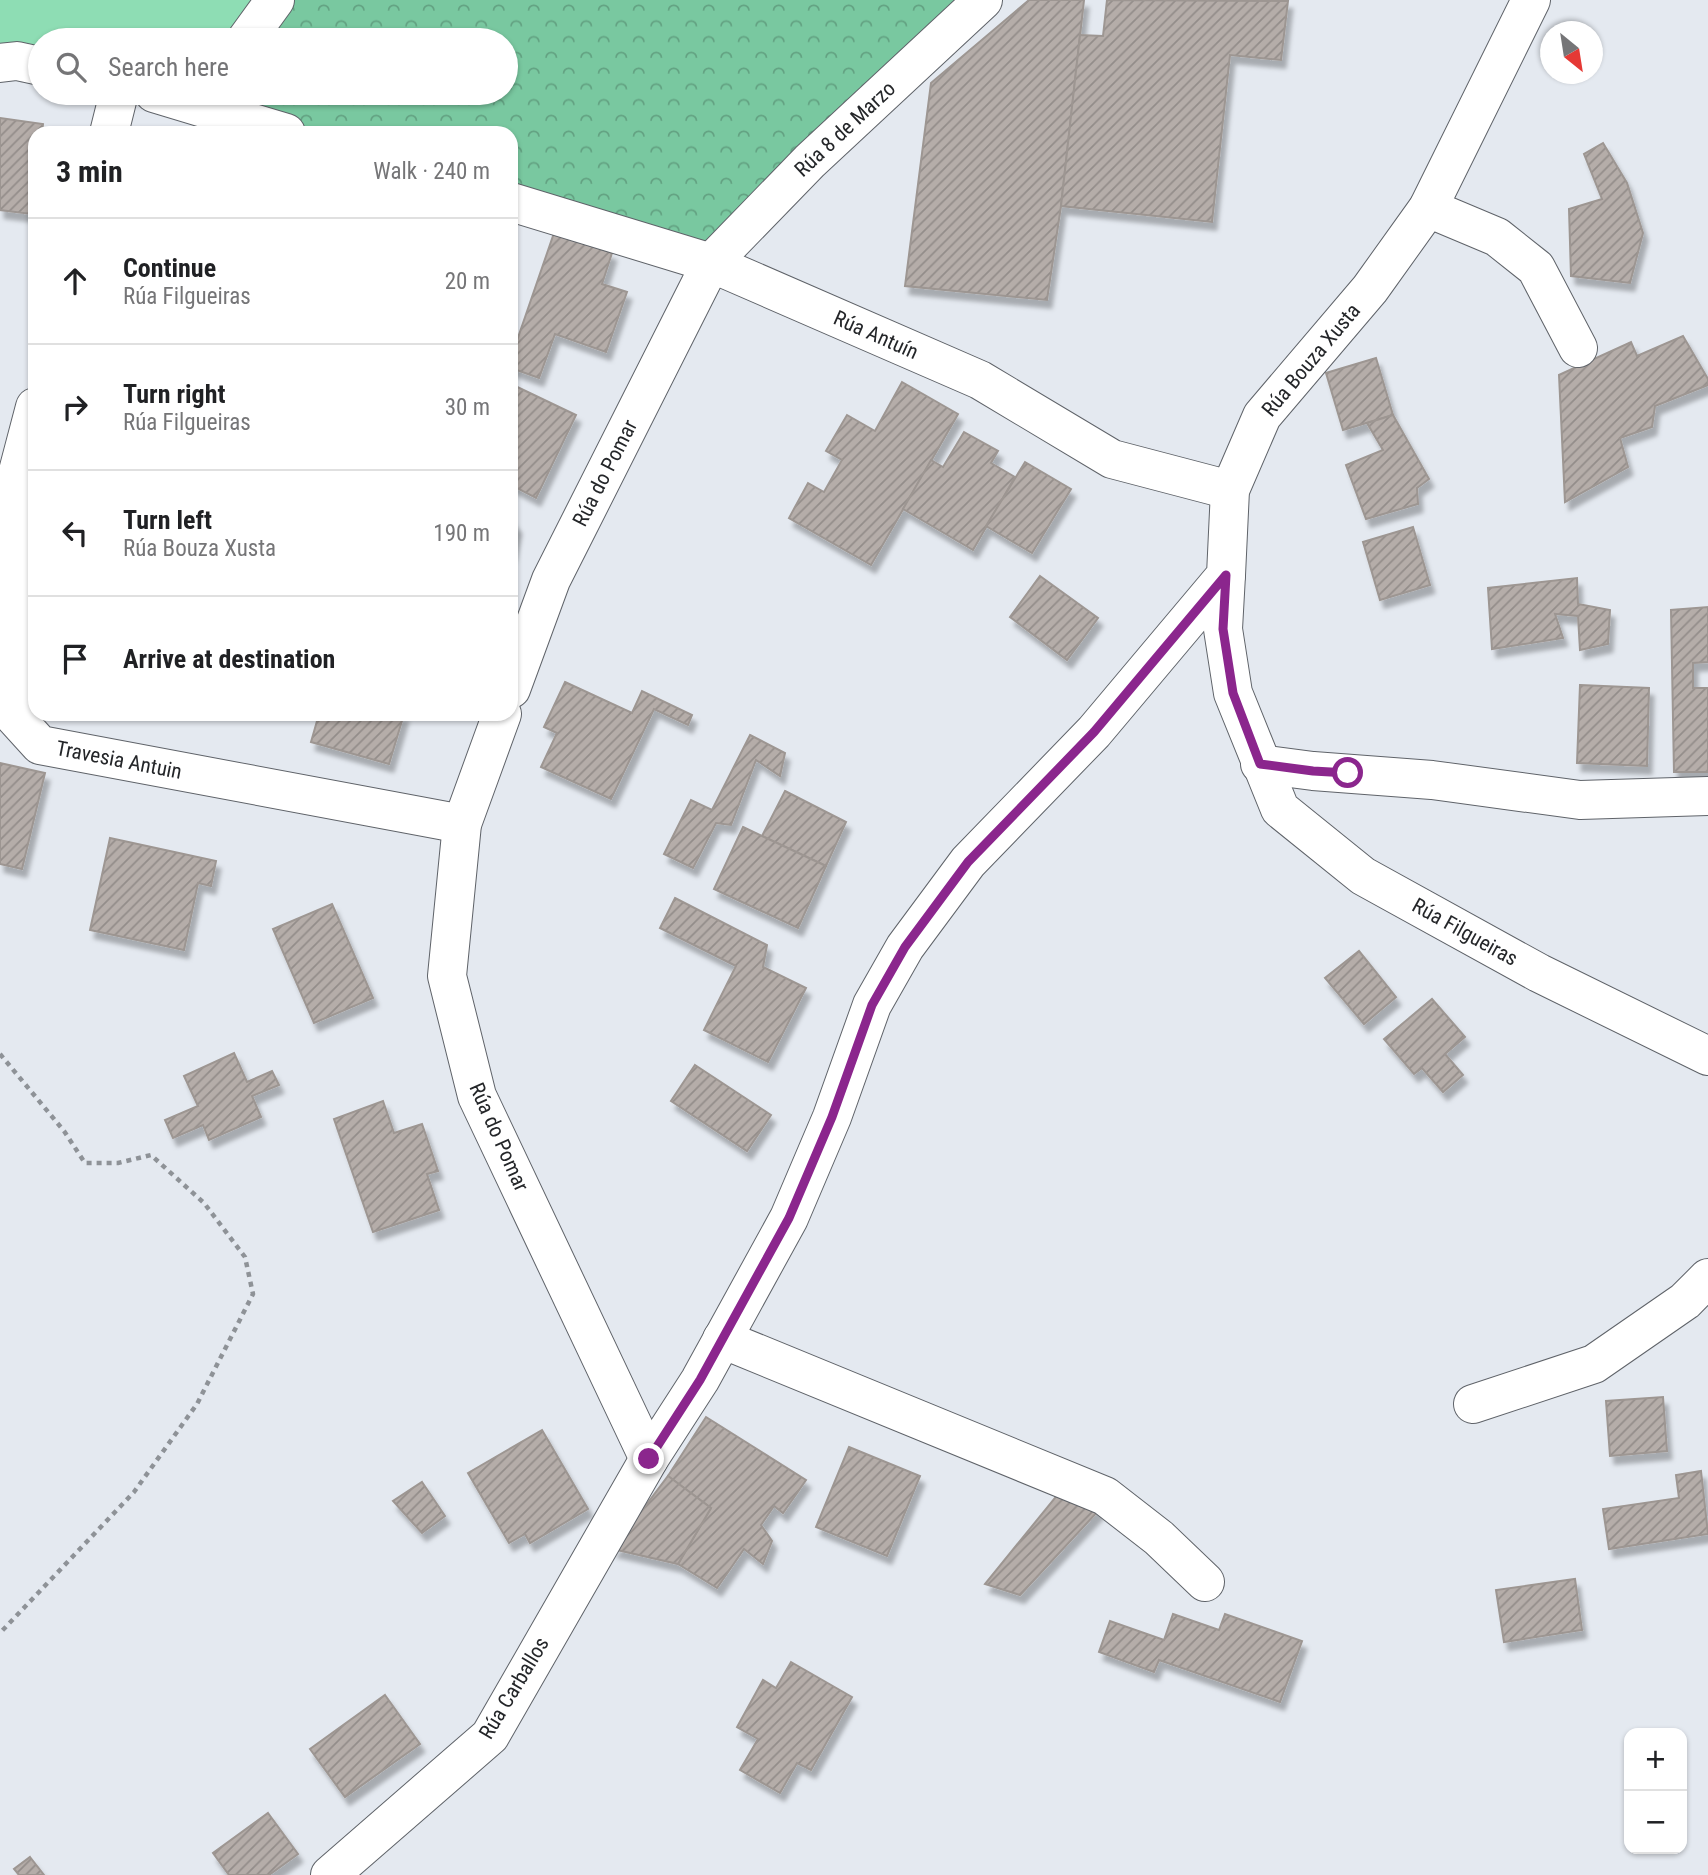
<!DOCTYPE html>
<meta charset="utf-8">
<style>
:root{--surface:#fff;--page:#f6f6f6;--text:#202124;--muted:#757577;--line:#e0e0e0}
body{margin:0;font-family:"Roboto Condensed",sans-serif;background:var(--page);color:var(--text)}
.controls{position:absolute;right:21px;bottom:21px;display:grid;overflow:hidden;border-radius:14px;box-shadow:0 2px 5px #0004}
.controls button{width:63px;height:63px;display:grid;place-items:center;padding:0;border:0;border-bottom:2px solid var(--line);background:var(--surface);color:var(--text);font:35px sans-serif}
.compass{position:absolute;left:1540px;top:21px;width:63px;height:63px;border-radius:50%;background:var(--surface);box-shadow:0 2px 5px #0004;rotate:150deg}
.stop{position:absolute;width:21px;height:21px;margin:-16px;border:5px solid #8b268d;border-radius:50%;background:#fff}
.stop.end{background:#8b268d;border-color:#fff;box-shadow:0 2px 7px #0008}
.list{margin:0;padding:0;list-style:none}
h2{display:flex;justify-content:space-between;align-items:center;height:91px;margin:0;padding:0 28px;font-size:30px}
h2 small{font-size:23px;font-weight:400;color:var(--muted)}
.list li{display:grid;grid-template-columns:46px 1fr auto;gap:21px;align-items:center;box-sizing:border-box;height:126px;padding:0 28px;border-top:2px solid var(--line)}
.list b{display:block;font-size:26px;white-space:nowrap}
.list p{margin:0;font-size:23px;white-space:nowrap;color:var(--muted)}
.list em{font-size:23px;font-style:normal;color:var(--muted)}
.icon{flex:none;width:38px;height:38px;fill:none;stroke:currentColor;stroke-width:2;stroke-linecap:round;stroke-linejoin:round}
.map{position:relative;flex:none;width:1708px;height:1875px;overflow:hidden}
.search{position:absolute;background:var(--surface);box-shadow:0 2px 5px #0004;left:28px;top:28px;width:490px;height:77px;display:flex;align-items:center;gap:18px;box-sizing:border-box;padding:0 24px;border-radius:38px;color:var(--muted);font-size:26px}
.panel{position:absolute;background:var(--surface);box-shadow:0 2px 5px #0004;left:28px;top:126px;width:490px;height:595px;border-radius:21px}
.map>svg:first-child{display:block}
.grass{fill:#8eddb4}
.forest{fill:url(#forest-crowns)}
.building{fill:url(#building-hatch);stroke:#9d9692;stroke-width:2;filter:url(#shadow)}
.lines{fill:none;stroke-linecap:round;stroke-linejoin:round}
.minor-casing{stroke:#5f6369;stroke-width:40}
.path{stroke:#8e9297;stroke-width:4.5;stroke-dasharray:5 5;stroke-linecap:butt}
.minor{stroke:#fff;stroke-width:38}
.route{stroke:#8b268d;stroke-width:9}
.labels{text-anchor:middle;stroke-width:7;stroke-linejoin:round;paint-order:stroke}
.street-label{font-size:21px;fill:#242629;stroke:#fff}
</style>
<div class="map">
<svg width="1708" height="1875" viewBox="0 0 1708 1875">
<defs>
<pattern id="forest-crowns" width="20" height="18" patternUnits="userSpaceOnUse" patternTransform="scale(1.75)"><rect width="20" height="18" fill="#79c8a0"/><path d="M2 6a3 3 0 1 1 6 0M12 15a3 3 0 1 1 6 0" fill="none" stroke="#63a282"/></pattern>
<pattern id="building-hatch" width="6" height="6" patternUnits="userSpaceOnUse" patternTransform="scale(1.75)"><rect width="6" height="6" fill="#b5ada9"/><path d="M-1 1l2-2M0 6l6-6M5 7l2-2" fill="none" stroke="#938d8a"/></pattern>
<filter id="shadow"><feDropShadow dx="4.5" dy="8" stdDeviation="2" flood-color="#0004"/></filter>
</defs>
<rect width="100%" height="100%" fill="#e4e9f0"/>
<polygon class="grass" points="0,0 275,0 246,40 40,40 40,66 0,67"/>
<polygon class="forest" points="275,0 983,0 711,263 511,202 511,133 286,133 209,93 506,93 506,40 246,40"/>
<g class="building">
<polygon points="1029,0 1084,0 1061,206 1047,300 905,286 931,83"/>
<polygon points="1107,0 1288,1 1281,60 1230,55 1212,222 1061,206 1080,35 1103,36"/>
<polygon points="0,118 43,124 42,133 35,133 35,182 31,214 0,210"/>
<polygon points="1603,143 1627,183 1643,233 1630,283 1571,276 1569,209 1602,199 1584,154"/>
<polygon points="554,233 612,253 602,284 627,292 606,352 555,334 539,378 511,368 511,358"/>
<polygon points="1683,336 1708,379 1708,385 1655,406 1652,427 1620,438 1628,467 1565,502 1559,375 1631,342 1637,356"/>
<polygon points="1376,358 1393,415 1343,430 1326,373"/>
<polygon points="902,382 958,414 871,565 789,518 808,483 824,492 842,460 826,451 847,415 875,431"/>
<polygon points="511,384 576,415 536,498 511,485"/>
<polygon points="1393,415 1429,479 1417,488 1418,504 1366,519 1346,465 1383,450 1367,423"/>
<polygon points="964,432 998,451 991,463 1015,477 973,550 903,509 931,460 943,467"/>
<polygon points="1025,462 1071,489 1032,553 986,526"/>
<polygon points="511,519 517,526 511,554"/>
<polygon points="1413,527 1430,585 1380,600 1363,542"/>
<polygon points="1040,576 1098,618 1067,660 1010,617"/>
<polygon points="1577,578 1578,604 1610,610 1608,644 1580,650 1578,616 1555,614 1563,638 1492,649 1488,588"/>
<polygon points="1708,607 1708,662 1693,663 1693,688 1708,688 1708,772 1674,772 1671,610"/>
<polygon points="565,682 632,713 642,691 692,715 688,725 654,709 611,799 541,767 557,733 544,727"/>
<polygon points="1580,685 1649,688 1647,766 1577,763"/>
<polygon points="319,714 404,714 389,764 311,742"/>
<polygon points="750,735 785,753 780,776 756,760 731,825 716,823 693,868 664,854 691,800 712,810"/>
<polygon points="0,763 45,773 22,869 0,864"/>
<polygon points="785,791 846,822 826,866 762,836"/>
<polygon points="743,827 826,866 798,928 714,889"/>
<polygon points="110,838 216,861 211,886 198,883 184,950 90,930"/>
<polygon points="675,898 767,945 763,967 806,988 768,1062 704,1030 736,966 660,928"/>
<polygon points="332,904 373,998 314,1023 273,929"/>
<polygon points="1359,951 1396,997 1364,1024 1325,978"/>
<polygon points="1432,999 1465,1037 1445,1054 1463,1075 1443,1092 1422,1068 1414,1074 1384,1039"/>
<polygon points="234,1053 247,1082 272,1071 279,1085 252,1096 261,1117 209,1140 203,1125 173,1138 165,1120 198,1106 184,1076"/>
<polygon points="695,1065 771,1115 747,1151 671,1101"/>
<polygon points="383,1101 394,1133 422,1124 438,1171 427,1174 439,1210 373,1232 334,1119"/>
<polygon points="1663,1397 1667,1451 1610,1456 1606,1401"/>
<polygon points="706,1417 806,1480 783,1513 774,1506 761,1525 772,1541 763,1564 744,1549 717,1588 678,1564 711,1508 668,1476"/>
<polygon points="542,1430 588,1509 530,1543 525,1534 509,1543 468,1473"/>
<polygon points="849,1447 920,1476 887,1556 816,1527"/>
<polygon points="1701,1471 1708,1534 1609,1549 1603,1509 1679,1498 1676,1475"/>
<polygon points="668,1476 711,1508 678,1564 613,1549"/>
<polygon points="422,1482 445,1516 422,1533 393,1501"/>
<polygon points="1063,1488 1100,1509 1020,1595 985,1584"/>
<polygon points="1575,1579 1582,1630 1504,1642 1496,1590"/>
<polygon points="1173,1614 1219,1630 1225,1614 1302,1641 1280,1702 1159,1660 1154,1672 1099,1652 1110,1621 1164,1640"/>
<polygon points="791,1662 852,1697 811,1770 797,1763 780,1793 740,1770 758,1739 737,1727 763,1680 776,1688"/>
<polygon points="385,1695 420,1744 345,1797 310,1749"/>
<polygon points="268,1813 298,1854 269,1875 229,1875 213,1853"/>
<polygon points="30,1857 44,1875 19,1875 14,1869"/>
</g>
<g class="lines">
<g class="minor-casing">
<g id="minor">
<polyline points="246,40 275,0"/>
<polyline points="0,63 17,61 40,66"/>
<polyline points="154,93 286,133"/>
<polyline points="109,133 119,93"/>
<polyline points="511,202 711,263 980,380 1112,459 1230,490"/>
<polyline points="1428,208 1497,237 1536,268 1578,348"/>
<polyline points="35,407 10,502 10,712 40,745 462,824"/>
<polyline points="1226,575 1223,629 1233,693 1280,809 1363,876 1539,973 1708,1056"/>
<polyline points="511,689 551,580 711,263 810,161 983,0"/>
<polyline points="502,714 462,824 447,976 477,1096 649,1459"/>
<polyline points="1260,764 1313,771 1432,780 1580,800 1708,796"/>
<polyline points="722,1339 1105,1496 1159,1538 1205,1582"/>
<polyline points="1473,1404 1594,1364 1685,1301 1708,1278"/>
<polyline points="330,1875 490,1736 649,1459 700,1380 789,1218 832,1117 872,1005 905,947 968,862 1094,732 1226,575 1230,490 1262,416 1370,289 1428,208 1531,0"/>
</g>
</g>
<polyline class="path" points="0,1054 64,1131 85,1163 118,1163 151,1155 204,1203 245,1257 253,1294 197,1404 134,1492 0,1633"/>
<use href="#minor" class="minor"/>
</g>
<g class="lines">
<polyline class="route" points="649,1459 700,1380 789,1218 832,1117 872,1005 905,947 968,862 1094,732 1226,575 1223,629 1233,693 1260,764 1313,771 1348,773"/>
</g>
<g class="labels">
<g class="street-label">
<text transform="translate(845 129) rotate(-43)" y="7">Rúa 8 de Marzo</text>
<text transform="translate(876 335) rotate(24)" y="7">Rúa Antuín</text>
<text transform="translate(1311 360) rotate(-50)" y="7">Rúa Bouza Xusta</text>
<text transform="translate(605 473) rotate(-63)" y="7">Rúa do Pomar</text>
<text transform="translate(119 760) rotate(11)" y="7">Travesia Antuin</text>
<text transform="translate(1465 932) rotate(29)" y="7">Rúa Filgueiras</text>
<text transform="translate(499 1137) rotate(66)" y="7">Rúa do Pomar</text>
<text transform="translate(514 1688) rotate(-59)" y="7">Rúa Carballos</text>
</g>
</g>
</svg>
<div class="controls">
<button>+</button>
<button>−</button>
</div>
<svg class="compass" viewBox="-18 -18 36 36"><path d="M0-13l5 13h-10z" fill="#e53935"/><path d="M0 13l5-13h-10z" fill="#757577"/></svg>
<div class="stop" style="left:1348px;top:773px"></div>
<div class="stop end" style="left:649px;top:1459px"></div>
<div class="search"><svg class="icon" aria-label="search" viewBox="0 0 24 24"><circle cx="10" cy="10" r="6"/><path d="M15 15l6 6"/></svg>Search here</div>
<section class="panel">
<h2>3 min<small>Walk · 240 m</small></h2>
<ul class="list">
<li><svg class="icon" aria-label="ahead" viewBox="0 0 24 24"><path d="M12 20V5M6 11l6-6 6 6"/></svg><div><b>Continue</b><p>Rúa Filgueiras</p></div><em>20 m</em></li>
<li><svg class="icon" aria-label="right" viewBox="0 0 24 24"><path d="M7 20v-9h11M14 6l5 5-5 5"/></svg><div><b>Turn right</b><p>Rúa Filgueiras</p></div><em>30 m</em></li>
<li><svg class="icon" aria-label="left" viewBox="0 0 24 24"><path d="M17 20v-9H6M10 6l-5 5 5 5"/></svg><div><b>Turn left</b><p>Rúa Bouza Xusta</p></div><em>190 m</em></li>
<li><svg class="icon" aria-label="arrive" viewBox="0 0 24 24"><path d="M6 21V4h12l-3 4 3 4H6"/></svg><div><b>Arrive at destination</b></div></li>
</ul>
</section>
</div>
